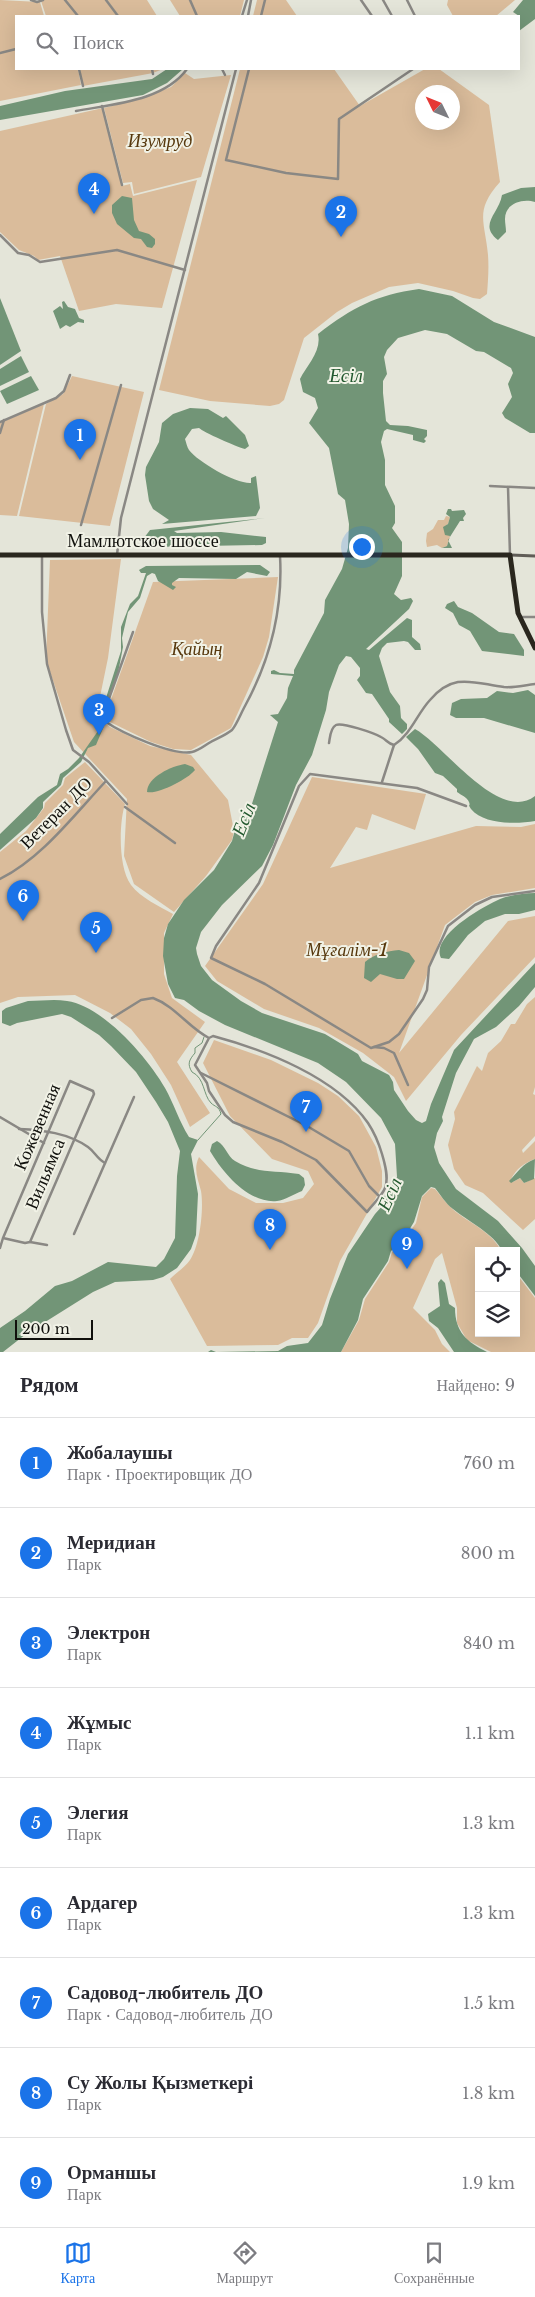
<!DOCTYPE html>
<html lang="ru">
<meta charset="utf-8">
<style>
:root{--surface:#fff;--page:#f7f7f7;--text:#2b2b33;--muted:#7c7c81;--line:#e1e1e2;--accent:#1a73e8}
body{margin:0;font-family:"Libre Baskerville",serif;background:var(--page);color:var(--text)}
.controls{position:absolute;right:15px;bottom:15px;display:grid;overflow:hidden;border-radius:0px;box-shadow:0 5px 20px #0002}
.controls button{width:45px;height:45px;display:grid;place-items:center;padding:0;border:0;border-bottom:1px solid var(--line);background:var(--surface);color:var(--text);font:25px sans-serif}
.compass{position:absolute;left:415px;top:85px;width:45px;height:45px;border-radius:50%;background:var(--surface);box-shadow:0 5px 20px #0002;rotate:313deg}
.scale{position:absolute;left:15px;bottom:12px;width:78px;box-sizing:border-box;padding-left:5px;border:2px solid #10100c;border-top:0;font-size:14px;line-height:18px;white-space:nowrap;color:#10100c;-webkit-text-stroke:4px #f1f2e6;paint-order:stroke}
.you{position:absolute;left:361px;top:546px;width:18px;height:18px;margin:-12px;border:4px solid #fff;border-radius:50%;background:#1a73e8;box-shadow:0 0 0 8px #1a73e833}
.badge{display:grid;place-items:center;width:32px;height:32px;border-radius:50%;background:var(--accent);color:#fff;font-size:16px;font-weight:700}
.pin{position:absolute;translate:-50% -41px;filter:drop-shadow(0 1px 2px #0008)}
.pin::after{content:'';position:absolute;top:26px;width:18px;height:15px;background:inherit;clip-path:polygon(0 0,100% 0,50% 100%)}
.list{margin:0;padding:0;list-style:none}
h2{display:flex;justify-content:space-between;align-items:center;height:65px;margin:0;padding:0 20px;font-size:21px}
h2 small{font-size:16px;font-weight:400;color:var(--muted)}
.list li{display:grid;grid-template-columns:32px 1fr auto;gap:15px;align-items:center;box-sizing:border-box;height:90px;padding:0 20px;border-top:1px solid var(--line)}
.list b{display:block;font-size:19px;white-space:nowrap}
.list p{margin:0;font-size:16px;white-space:nowrap;color:var(--muted)}
.list em{font-size:16px;font-style:normal;color:var(--muted)}
.icon{flex:none;width:28px;height:28px;fill:none;stroke:currentColor;stroke-width:2;stroke-linecap:round;stroke-linejoin:round}
.map{position:relative;flex:none;width:535px;height:1352px;overflow:hidden}
.search{position:absolute;background:var(--surface);box-shadow:0 5px 20px #0002;left:15px;right:15px;top:15px;height:55px;display:flex;align-items:center;gap:12px;box-sizing:border-box;padding:0 18px;border-radius:0px;color:var(--muted);font-size:19px}
.sheet{height:875px;background:var(--surface)}
nav{display:flex;justify-content:space-around;align-items:center;box-sizing:border-box;height:70px;border-top:1px solid var(--line);background:var(--surface);font-size:14px;color:var(--muted)}
nav a{display:grid;justify-items:center;gap:2px}
nav .on{color:var(--accent)}
.map>svg:first-child{display:block}
.green{fill:#dabc9b;fill-rule:evenodd}
.water{fill:#729577}
.lines{fill:none;stroke-linecap:round;stroke-linejoin:round}
.stream{stroke:#729577;stroke-width:1}
.street{stroke:#8a8884;stroke-width:2.5}
.secondary{stroke:#605d57;stroke-width:3}
.highway{stroke:#2a271e;stroke-width:5}
.labels{text-anchor:middle;stroke-width:4;stroke-linejoin:round;paint-order:stroke}
.park-label{font-size:18px;font-style:italic;fill:#57380d;stroke:#f1f2e6}
.street-label{font-size:18px;fill:#10100c;stroke:#f1f2e6}
.water-label{font-size:19px;font-style:italic;fill:#22582e;stroke:#f1f2e6}
</style>
<div class="map">
<svg width="535" height="1352" viewBox="0 0 535 1352">
<rect width="100%" height="100%" fill="#e4e5d9"/>
<g class="green">
<polygon points="0,0 40,2 44,16 16,16 16,69 78,69 81,85 0,101"/>
<polygon points="44,0 105,0 118,16 46,16 41,1"/>
<polygon points="107,0 147,0 157,16 119,16"/>
<polygon points="170,0 244,0 240,16 180,16"/>
<polygon points="257,0 286,0 297,16 253,16"/>
<polygon points="448,0 515,0 496,16 453,16 447,5"/>
<polygon points="80,69 163,69 153,73 83,86"/>
<path d="M240 69H334L360 106 425 69H439L489 105 500 182C474 211 485 221 488 255 489 268 488 281 487 294L480 299 473 298 453 291 418 283 389 287 352 303 337 312 304 338 284 400 279 404 270 406 210 401 159 390ZM422 92H452V122H422Z"/>
<polygon points="185,73 194,79 231,75 201,177 134,194 132,182 123,183 104,108 143,98 171,87"/>
<polygon points="103,108 122,186 130,184 133,196 197,180 162,308 116,304 79,311 60,256 38,260 34,256 19,250 0,232 0,131"/>
<polygon points="72,376 144,392 110,526 19,516 46,404 63,394"/>
<polygon points="44,404 17,516 0,515 0,423"/>
<polygon points="446,516 450,517 448,524 444,527 450,536 447,546 442,548 437,545 427,547 426,541 427,533 433,529 438,520 444,520"/>
<polygon points="121,559 108,658 96,716 110,727 150,746 191,755 228,800 234,831 232,840 206,876 174,912 134,884 124,856 127,799 74,742 46,660 50,560"/>
<polygon points="278,577 269,637 263,657 231,728 191,750 173,749 151,742 108,721 109,705 153,582"/>
<path d="M85 762 125 804C119 823 118 867 131 885 141 898 159 906 173 914L164 933V974L172 998 205 1022 177 1062 210 1113 190 1127 171 1085 151 1054 131 1029 110 1013 75 995 18 997 0 1003V852L26 831 44 808 45 803 63 785 65 778Z"/>
<polygon points="312,777 426,794 415,830 372,814 367,830 356,827 330,868 476,826 521,827 535,824 535,888 492,895 475,902 445,925 399,1053 508,921 535,916 535,957 461,1035 406,1101 394,1077 363,1053 319,1028 264,1009 217,981 205,966 263,884"/>
<path d="M535 997V1087L533 1094 535 1095V1136L522 1150 523 1153 535 1141V1159C524 1163 516 1169 511 1179L513 1182 520 1178 524 1183 535 1178V1219L523 1230 483 1193 465 1185 454 1169 448 1145 455 1119 454 1112 477 1066 482 1071 488 1053 501 1041 511 1024H515L527 1004Z"/>
<path d="M214 1040 271 1060 318 1083 338 1096 359 1116 376 1147 382 1171V1187L340 1261 318 1323 308 1338H292L278 1345 207 1346 170 1279C176 1273 185 1267 190 1260 200 1245 204 1209 201 1191 198 1179 193 1169 199 1157L229 1189 256 1203H283L303 1198 314 1184 308 1171 272 1159 230 1116 203 1063Z"/>
<path d="M431 1188 435 1189C442 1197 447 1205 456 1212 470 1223 493 1233 501 1251H479V1333H516V1273L535 1298V1352H491L467 1340 457 1323V1308L442 1253 435 1259 413 1308 435 1330 442 1344 450 1352H341L359 1320 365 1299 389 1262 392 1252 399 1247 416 1223 422 1197Z"/>
</g>
<g class="water">
<polygon points="523,0 535,0 535,19 519,31 519,16 513,12"/>
<polygon points="167,69 183,69 167,83 143,95 0,120 0,106 65,91 152,79"/>
<path d="M535 187V202C523 198 505 203 505 219 505 223 506 228 506 232L498 240C478 224 499 214 502 195L521 188Z"/>
<polygon points="122,196 132,198 134,220 139,231 149,234 155,239 155,244 152,248 147,247 141,239 134,238 117,224 112,213 112,205"/>
<path d="M419 289 452 296 494 322 535 337V433H530L505 418 502 413 512 397 508 384 513 373 511 368 484 352 476 351 447 334 425 330 398 338 387 350 384 357 387 374 383 381V393L386 421 390 425 408 426 427 430V436L424 439 426 441 424 443 413 440V435L387 429 384 431 381 442 385 460V485L395 506V523L392 528 402 542V576L394 594 401 600 411 598 413 601 409 609 366 649 369 650 407 618 412 620V637L420 644 421 650H415L408 642 404 641 387 643 382 648 379 656 390 692 400 706 401 718 407 724V729L402 734 389 722V719L372 694 366 693 357 680 360 676V668L351 657 346 656 339 665 329 692 326 710 312 755 296 785 273 845 262 866 222 905 201 932 196 948 197 954 201 966 212 980 241 1001 262 1013 325 1034 358 1054 362 1061 389 1075 393 1082 394 1090 408 1111 416 1120 422 1123 426 1121 431 1104 454 1050 535 963V987L519 1006 496 1027 474 1039 456 1073 442 1117 443 1121 437 1133 434 1147 439 1163 456 1189 498 1221 522 1248 535 1266V1296L516 1271V1251H502C495 1234 466 1220 453 1209 445 1203 441 1195 435 1188L431 1187 422 1196 414 1222 403 1240 391 1251 388 1261 363 1299 358 1320 341 1352H208L211 1350 216 1352 278 1351 287 1346 308 1343 322 1325 330 1299 348 1254 375 1214 384 1204V1197L397 1177 395 1144 381 1118 346 1082 318 1063 225 1025 199 1011 184 1000 175 998 168 984 163 956 164 938 168 924 184 900 214 870 232 841 235 830 242 824 250 810 278 722 270 715 278 714 287 698 288 688 293 676 271 674V671L274 670 280 673 294 674V670L324 613 325 600 342 569 348 548 349 524 345 500 338 494 329 448 309 423 318 408 315 398 303 392 300 379C307 365 322 351 318 334 353 307 376 295 419 289Z"/>
<polygon points="0,298 21,351 0,365"/>
<polygon points="64,301 68,307 75,309 79,318 84,320 84,323 78,322 70,327 66,325 60,329 53,311 60,306 63,309 62,302"/>
<polygon points="21,356 29,372 0,386 0,369"/>
<polygon points="31,376 39,390 7,404 0,391"/>
<path d="M190 408 208 409 223 418 226 416 245 435 249 446 245 449C237 447 203 432 199 428L192 429 185 439C186 442 187 447 189 450 198 462 236 484 251 483V478L256 476 260 508 256 516 162 524 169 520 153 509 149 501 145 475 146 467 159 442 162 423 173 414Z"/>
<polygon points="451,509 452,511 464,510 466,514 463,518 464,521 460,521 448,540 452,548 442,548 447,546 450,536 445,535 443,527 448,524 450,517 446,514 448,509"/>
<polygon points="265,518 174,531 177,533 221,532 266,537 266,543 262,545 151,547 147,545 144,538 150,530"/>
<polygon points="260,565 270,572 267,576 247,572 236,579 179,578 172,583 172,585 176,587 173,590 158,581 155,574 152,573 147,576 140,598 128,612 122,638 123,647 118,673 106,704 104,726 96,745 88,748 81,762 63,778 61,785 43,802 43,808 36,818 0,850 0,834 38,797 57,785 60,774 68,769 79,758 98,731 105,701 121,651 121,627 130,604 138,596 146,573 141,573 139,570 146,566"/>
<polygon points="454,601 458,607 472,613 499,632 514,634 524,650 524,656 482,651 470,631 459,625 453,613 445,608 447,604"/>
<polygon points="528,690 535,695 535,733 484,718 456,718 450,715 452,703 461,699 487,698 497,691 513,693"/>
<path d="M415 729C444 745 499 824 535 796V821C517 824 484 825 471 809 467 803 471 807 469 802 467 797 461 795 457 792V789L443 776 435 773 418 749 406 737Z"/>
<path d="M185 764 193 767 195 770C188 779 157 795 147 792 147 777 172 766 185 764Z"/>
<path d="M535 893V910L519 914H505L485 921 468 935 449 959 441 958C430 936 484 906 500 899 511 895 524 893 535 893Z"/>
<path d="M399 950 409 953 415 961 404 979H397L380 974 371 982 364 978 365 962C374 954 387 951 399 950Z"/>
<path d="M28 1001C41 1001 54 999 67 1001 103 1006 148 1058 165 1088 174 1104 179 1121 189 1137L198 1140 191 1154 198 1194 196 1235 191 1249 177 1268 163 1277 153 1280 115 1282 93 1292 26 1334 3 1352H0V1328L25 1311 55 1286 72 1281 108 1262 156 1267 164 1259 175 1238 177 1176 180 1151 168 1122 156 1102 136 1072 111 1046 99 1035 71 1017 62 1014 17 1023 10 1026 2 1023V1011L6 1008Z"/>
<path d="M217 1141C226 1146 227 1156 235 1161 258 1174 274 1170 299 1174L304 1178 305 1185 302 1191C294 1194 285 1200 277 1201 249 1204 223 1173 210 1151L212 1144Z"/>
<path d="M535 1159 534 1179 524 1183 520 1178 511 1183 509 1181C518 1172 522 1164 535 1159Z"/>
<path d="M441 1279 445 1283 449 1304 455 1308C455 1332 467 1342 487 1352H454L438 1328 429 1321 428 1314 440 1306 438 1283Z"/>
</g>
<g class="lines">
<path class="stream" d="M198 1140 221 1114C219 1106 215 1107 211 1103 203 1095 205 1078 192 1072 187 1064 189 1060 195 1053V1048L202 1043 204 1037"/>
<g class="street">
<polyline points="31,0 37,2 43,0"/>
<polyline points="65,0 78,16"/>
<polyline points="106,0 118,16"/>
<polyline points="190,0 197,16"/>
<polyline points="361,0 372,16"/>
<polyline points="383,0 392,16"/>
<polyline points="407,0 415,16"/>
<polyline points="242,16 247,0"/>
<polyline points="248,16 251,0"/>
<polyline points="261,16 265,0"/>
<polyline points="0,53 16,49"/>
<polyline points="79,69 83,86"/>
<polyline points="152,69 153,74"/>
<polyline points="222,69 225,75"/>
<polyline points="249,69 226,160 286,173 338,179 339,119 413,69"/>
<polyline points="102,106 122,185"/>
<path d="M76 111C113 104 164 101 187 69"/>
<polyline points="0,235 18,253 29,255 40,262 117,250 185,270"/>
<polyline points="0,422 56,398 64,391 70,375"/>
<polyline points="0,433 4,420"/>
<polyline points="490,486 535,488"/>
<polyline points="508,487 510,555"/>
<polyline points="81,525 121,385"/>
<polyline points="42,555 42,612 47,664 66,730 73,750 89,762 127,804"/>
<polyline points="117,555 121,518 236,69"/>
<polyline points="520,617 535,617"/>
<path d="M133 632 107 704 106 722C122 733 173 756 192 752 198 751 204 746 209 743 216 739 226 735 232 730 237 724 241 713 245 706 270 660 283 609 280 556"/>
<path d="M329 743C330 738 330 728 336 725 342 722 374 733 381 737 387 740 388 744 394 745 411 734 417 714 430 700 454 672 473 683 504 687 514 688 525 685 535 684"/>
<polyline points="382,782 394,745"/>
<polyline points="466,806 417,788 310,774 299,786 259,883 216,946 211,958 265,984 371,1048 389,1042 399,1034 423,999 427,990 429,967 448,926 475,905 492,897 535,891"/>
<polyline points="125,807 175,843"/>
<path d="M0 879C42 858 74 815 106 781"/>
<path d="M112 1018 141 1000 153 998C175 1006 189 1028 209 1038L213 1036C265 1050 336 1077 368 1123 374 1132 379 1144 382 1154 385 1164 389 1178 385 1188 382 1196 372 1205 367 1212L316 1160 282 1142 233 1122 225 1115 209 1091 207 1083 195 1065 209 1038"/>
<polyline points="374,1047 384,1048 394,1053 408,1085"/>
<polyline points="201,1073 307,1126 349,1151 369,1186 379,1196"/>
<polyline points="0,1117 44,1143"/>
<path d="M19 1129C43 1130 68 1133 88 1147 95 1152 97 1159 105 1163"/>
<polyline points="74,1234 134,1097"/>
<polyline points="30,1242 47,1245"/>
<polyline points="0,1248 3,1238 70,1081 93,1091 94,1094 30,1242 25,1243 3,1238"/>
</g>
<polyline class="secondary" points="511,555 535,556"/>
<polyline class="highway" points="0,555 510,555 518,613 535,648"/>
</g>
<g class="labels">
<g class="park-label">
<text x="160" y="147">Изумруд</text>
<text x="197" y="655">Қайың</text>
<text x="347" y="956">Мұғалім-1</text>
</g>
<g class="street-label">
<text x="143" y="547">Мамлютское шоссе</text>
<text transform="translate(56 813) rotate(-45)" y="6">Ветеран ДО</text>
<text transform="translate(37 1127) rotate(-67)" y="6">Кожевенная</text>
<text transform="translate(45 1174) rotate(-67)" y="6">Вильямса</text>
</g>
<g class="water-label">
<text x="346" y="382">Есіл</text>
<text transform="translate(243 819) rotate(-68)" y="7">Есіл</text>
<text transform="translate(389 1194) rotate(-66)" y="7">Есіл</text>
</g>
</g>
</svg>
<div class="controls">
<button><svg class="icon" aria-label="locate" viewBox="0 0 24 24"><circle cx="12" cy="12" r="6"/><path d="M12 2v4M12 18v4M2 12h4M18 12h4"/></svg></button>
<button><svg class="icon" aria-label="layers" viewBox="0 0 24 24"><path d="M12 4l9 5-9 5-9-5zM3 14l9 5 9-5"/></svg></button>
</div>
<svg class="compass" viewBox="-18 -18 36 36"><path d="M0-13l5 13h-10z" fill="#e53935"/><path d="M0 13l5-13h-10z" fill="#7c7c81"/></svg>
<div class="scale">200 m</div>
<div class="you"></div>
<div class="pin badge" style="left:80px;top:460px">1</div>
<div class="pin badge" style="left:341px;top:237px">2</div>
<div class="pin badge" style="left:99px;top:735px">3</div>
<div class="pin badge" style="left:94px;top:214px">4</div>
<div class="pin badge" style="left:96px;top:953px">5</div>
<div class="pin badge" style="left:23px;top:921px">6</div>
<div class="pin badge" style="left:306px;top:1132px">7</div>
<div class="pin badge" style="left:270px;top:1250px">8</div>
<div class="pin badge" style="left:407px;top:1269px">9</div>
<div class="search"><svg class="icon" aria-label="search" viewBox="0 0 24 24"><circle cx="10" cy="10" r="6"/><path d="M15 15l6 6"/></svg>Поиск</div>
</div>
<section class="sheet">
<h2>Рядом<small>Найдено: 9</small></h2>
<ul class="list">
<li><span class="badge">1</span><div><b>Жобалаушы</b><p>Парк · Проектировщик ДО</p></div><em>760 m</em></li>
<li><span class="badge">2</span><div><b>Меридиан</b><p>Парк</p></div><em>800 m</em></li>
<li><span class="badge">3</span><div><b>Электрон</b><p>Парк</p></div><em>840 m</em></li>
<li><span class="badge">4</span><div><b>Жұмыс</b><p>Парк</p></div><em>1.1 km</em></li>
<li><span class="badge">5</span><div><b>Элегия</b><p>Парк</p></div><em>1.3 km</em></li>
<li><span class="badge">6</span><div><b>Ардагер</b><p>Парк</p></div><em>1.3 km</em></li>
<li><span class="badge">7</span><div><b>Садовод-любитель ДО</b><p>Парк · Садовод-любитель ДО</p></div><em>1.5 km</em></li>
<li><span class="badge">8</span><div><b>Су Жолы Қызметкері</b><p>Парк</p></div><em>1.8 km</em></li>
<li><span class="badge">9</span><div><b>Орманшы</b><p>Парк</p></div><em>1.9 km</em></li>
</ul>
</section>
<nav>
<a class="on"><svg class="icon" aria-label="map" viewBox="0 0 24 24"><path d="M3 6l6-2 6 2 6-2v14l-6 2-6-2-6 2zM9 4v14M15 6v14"/></svg>Карта</a>
<a><svg class="icon" aria-label="directions" viewBox="0 0 24 24"><path d="M12 3l9 9-9 9-9-9zM9 14v-3h6M13 9l2 2-2 2"/></svg>Маршрут</a>
<a><svg class="icon" aria-label="saved" viewBox="0 0 24 24"><path d="M7 4h10v16l-5-4-5 4z"/></svg>Сохранённые</a>
</nav>
